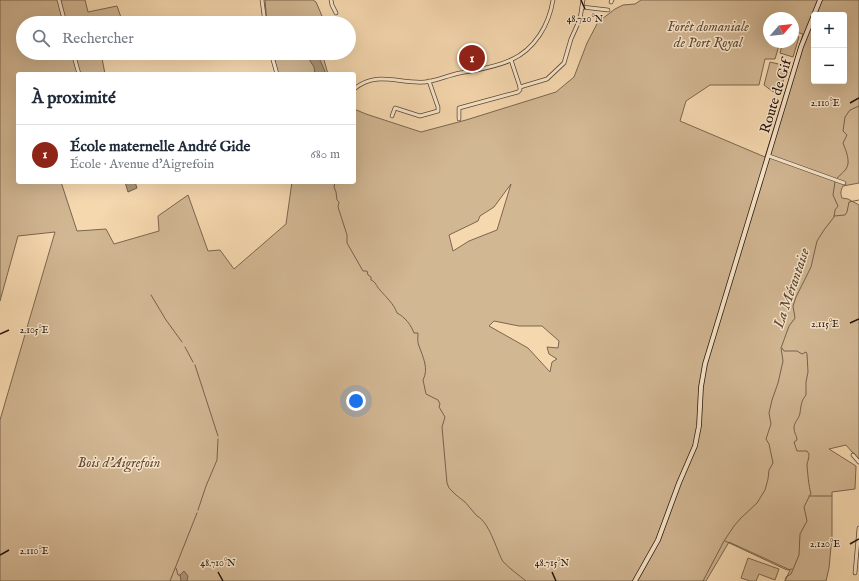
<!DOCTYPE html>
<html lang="fr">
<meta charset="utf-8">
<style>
:root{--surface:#fff;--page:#f2f2f3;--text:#1f2937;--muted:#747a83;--line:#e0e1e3;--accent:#8f2418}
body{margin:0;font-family:"IM FELL English",serif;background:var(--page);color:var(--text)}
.controls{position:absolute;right:12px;top:12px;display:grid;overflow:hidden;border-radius:4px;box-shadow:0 4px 16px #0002}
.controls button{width:36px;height:36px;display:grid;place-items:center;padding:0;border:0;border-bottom:1px solid var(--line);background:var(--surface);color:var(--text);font:20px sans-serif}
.compass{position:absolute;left:763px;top:12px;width:36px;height:36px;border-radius:50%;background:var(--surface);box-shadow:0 4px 16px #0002;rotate:62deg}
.you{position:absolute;left:356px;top:401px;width:14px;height:14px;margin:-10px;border:3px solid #fff;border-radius:50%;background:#1a73e8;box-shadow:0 0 0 6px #1a73e833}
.badge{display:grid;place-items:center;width:26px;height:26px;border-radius:50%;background:var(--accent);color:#fff;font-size:13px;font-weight:700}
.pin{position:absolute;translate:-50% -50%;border:2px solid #fff;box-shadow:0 1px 4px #0006}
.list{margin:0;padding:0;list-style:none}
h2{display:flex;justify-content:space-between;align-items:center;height:52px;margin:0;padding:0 16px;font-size:17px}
h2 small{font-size:13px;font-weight:400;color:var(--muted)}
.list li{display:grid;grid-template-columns:26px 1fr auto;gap:12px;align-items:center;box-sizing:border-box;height:60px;padding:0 16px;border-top:1px solid var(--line)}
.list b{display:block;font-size:15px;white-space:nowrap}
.list p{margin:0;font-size:13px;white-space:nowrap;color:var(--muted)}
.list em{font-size:13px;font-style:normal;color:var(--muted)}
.icon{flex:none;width:22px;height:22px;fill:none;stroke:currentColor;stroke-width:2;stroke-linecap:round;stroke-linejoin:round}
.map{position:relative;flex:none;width:859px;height:581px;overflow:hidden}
.search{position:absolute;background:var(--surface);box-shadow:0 4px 16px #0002;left:16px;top:16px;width:340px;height:44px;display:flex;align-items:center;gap:10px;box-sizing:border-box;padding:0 14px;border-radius:22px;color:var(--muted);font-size:15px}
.panel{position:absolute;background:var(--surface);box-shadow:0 4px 16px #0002;left:16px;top:72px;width:340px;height:112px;border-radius:4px}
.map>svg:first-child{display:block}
.green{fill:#d2b793;stroke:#7a664f;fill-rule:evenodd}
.water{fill:#ae9577;stroke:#76614c}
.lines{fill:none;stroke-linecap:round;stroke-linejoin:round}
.stream{stroke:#76614c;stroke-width:1}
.street-casing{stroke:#584534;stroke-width:4.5}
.secondary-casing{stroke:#23140b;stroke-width:5.5}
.street{stroke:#f9e6cb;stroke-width:3}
.secondary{stroke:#f9e6cb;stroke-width:4}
.ticks{fill:none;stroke:#23140b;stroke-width:1.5}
.labels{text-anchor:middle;stroke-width:3;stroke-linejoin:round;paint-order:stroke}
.park-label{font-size:14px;font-style:italic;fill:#604d3b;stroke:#f9e6cb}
.street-label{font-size:14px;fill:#23140b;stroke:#f9e6cb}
.water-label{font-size:15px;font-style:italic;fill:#5b4836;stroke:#f9e6cb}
.ticks-label{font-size:10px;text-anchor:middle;fill:#23140b;stroke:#f9e6cb;stroke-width:3;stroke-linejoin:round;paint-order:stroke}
</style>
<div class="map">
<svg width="859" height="581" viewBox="0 0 859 581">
<rect width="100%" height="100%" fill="#f6d8af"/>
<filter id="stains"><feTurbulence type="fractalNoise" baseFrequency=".005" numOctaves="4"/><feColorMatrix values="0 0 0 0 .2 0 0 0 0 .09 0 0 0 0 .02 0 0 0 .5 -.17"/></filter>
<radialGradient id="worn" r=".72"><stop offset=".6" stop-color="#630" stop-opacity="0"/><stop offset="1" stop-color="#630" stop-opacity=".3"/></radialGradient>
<g class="green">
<path d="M0 0H85L88 12 117 6 123 23H23V53H101L105 74H18V182H61L77 231 106 229 114 244 159 231 158 216 188 195 208 251 220 250 234 269 286 224 292 182H354V109L366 114 421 132 466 120 556 92 574 77 587 43 598 22 615 9 623 5 635 4 641 0H859V183L843 186C841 190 840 193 842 198L848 199 859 205V460L846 445 829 449 856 466 855 489 832 492V536L829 568 826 581H785L790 570 729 542 706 581H0V420L55 232 18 236 0 301ZM814 15H844V81H814ZM769 18H793V31L803 34 765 157 680 121 686 101 710 85H759L765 59H775L780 42H769ZM511 184 497 230 469 241 453 251 449 235 478 221 480 216 494 207ZM494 321 519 326H542L559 341 558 348 547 347 549 354 557 359 552 362 550 372 528 348 489 326Z"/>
<polygon points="265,0 313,0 316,2 325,23 267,23"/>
<polygon points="793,34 799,37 793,57 780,53 783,42 793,42"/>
<polygon points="273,53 322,53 328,74 278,74"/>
<polygon points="770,62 787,66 780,94 772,91 764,85"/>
<polygon points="748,558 779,569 775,580 759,574 756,581 750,581 741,578"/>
</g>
<g class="water">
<polygon points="305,53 317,53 326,74 315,74 314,67"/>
<polygon points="125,182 135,182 137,188 128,192"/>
<polygon points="184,571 188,576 187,581 181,581 180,575"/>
</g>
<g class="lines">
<g class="stream">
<path d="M836 179C839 176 843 173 846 169 851 162 846 151 843 143L847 135 843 131 845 117 850 110 859 106"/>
<path d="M335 182 334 187 336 192 337 200 339 202 338 207 347 235V243L363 271H367L368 275 371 277V280C376 282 376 286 380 290 386 297 394 304 397 313 405 317 411 325 414 333H418C418 337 417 342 419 346 423 357 429 369 423 380L426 394 438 400 440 404 439 407 445 417 442 427 447 483 449 488 456 495 465 502 477 516C489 522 496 548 502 560 506 566 520 576 526 581"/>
<polyline points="834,216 845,215 847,212 849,202 859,200"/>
<polyline points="151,295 166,320 182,342"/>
<polyline points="185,347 193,362"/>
<path d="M782 348 784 351H797L802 354 806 352 807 354 808 372 806 382V395C801 401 801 406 800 413 799 419 794 422 794 428 794 433 797 436 797 440L794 442 797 451H807L809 454C809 457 808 461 807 464 807 467 809 490 811 493L804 507 807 521 800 534 799 555 791 574 786 577 785 581"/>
<polyline points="195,365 218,436"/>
<polyline points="809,496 832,496"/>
<polyline points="198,510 206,486 217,460 218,439"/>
<polyline points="725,541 787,570 792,569"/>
<polyline points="176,568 178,575 180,575"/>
<polyline points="170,581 197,513"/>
<polyline points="703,581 724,541 734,526 741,518 757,503 765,490 768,479 769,470 773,463 769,444 766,439 771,424 769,413 772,400 778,383 783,361 781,348 789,326 795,318 793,306 796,297 811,267 817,241 824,230 834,217 835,210 838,206 833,195 835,182"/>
</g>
<g class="street-casing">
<g id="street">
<polyline points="59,0 65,23"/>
<polyline points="262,0 265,23"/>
<polyline points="331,0 332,5 336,13"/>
<polyline points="611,2 612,0"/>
<polyline points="582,7 608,10"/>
<polyline points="73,53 79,74"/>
<polyline points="271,53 277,74"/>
<polyline points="511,60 520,87"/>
<polyline points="520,87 547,79 564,63 571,39 580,19 583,0"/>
<path d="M354 89C377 70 398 84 425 82 436 81 449 75 460 73 477 70 496 67 511 60 535 49 549 25 553 0"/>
<polyline points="392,116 395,108 420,116 438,111 438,107 429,81"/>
<polyline points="459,119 459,108 518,92 520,90 520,87"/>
<polyline points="769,156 844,183"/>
<polyline points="853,455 859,462"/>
<polyline points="855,573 859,528"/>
</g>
</g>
<g class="secondary-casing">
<polyline id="secondary" points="635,581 658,540 679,483 695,446 699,426 701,387 705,364 801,47 820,0"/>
</g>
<use href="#street" class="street"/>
<use href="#secondary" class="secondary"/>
</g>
<path class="ticks" d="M581 0 585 9M850 103 859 98M850 323 859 319M0 334 9 330M850 544 859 539M0 555 9 550M218 572 223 581M552 572 556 581"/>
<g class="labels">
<g class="park-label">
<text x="708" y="31">Forêt domaniale<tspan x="708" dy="16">de Port Royal</tspan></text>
<text x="119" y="467">Bois d'Aigrefoin</text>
</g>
<g class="street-label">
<text transform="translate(775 96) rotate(-73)" y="5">Route de Gif</text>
</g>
<g class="water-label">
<text transform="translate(791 288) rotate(-71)" y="5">La Mérantaise</text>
</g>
</g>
<g class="ticks-label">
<text x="585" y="22">48.720°N</text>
<text x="825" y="106">2.110°E</text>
<text x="825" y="327">2.115°E</text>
<text x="34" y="333">2.105°E</text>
<text x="825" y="547">2.120°E</text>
<text x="34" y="554">2.110°E</text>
<text x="218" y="566">48.710°N</text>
<text x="552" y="566">48.715°N</text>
</g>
<rect width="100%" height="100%" filter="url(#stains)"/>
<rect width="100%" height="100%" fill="url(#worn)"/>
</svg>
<div class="controls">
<button>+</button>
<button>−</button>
</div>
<svg class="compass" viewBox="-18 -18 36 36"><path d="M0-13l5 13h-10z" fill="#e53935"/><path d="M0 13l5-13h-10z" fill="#747a83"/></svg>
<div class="you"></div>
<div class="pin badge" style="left:472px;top:58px">1</div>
<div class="search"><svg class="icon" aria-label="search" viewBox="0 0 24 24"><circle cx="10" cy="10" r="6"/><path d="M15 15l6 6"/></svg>Rechercher</div>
<section class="panel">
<h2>À proximité<small></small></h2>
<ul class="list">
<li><span class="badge">1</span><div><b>École maternelle André Gide</b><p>École · Avenue d'Aigrefoin</p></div><em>680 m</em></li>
</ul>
</section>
</div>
